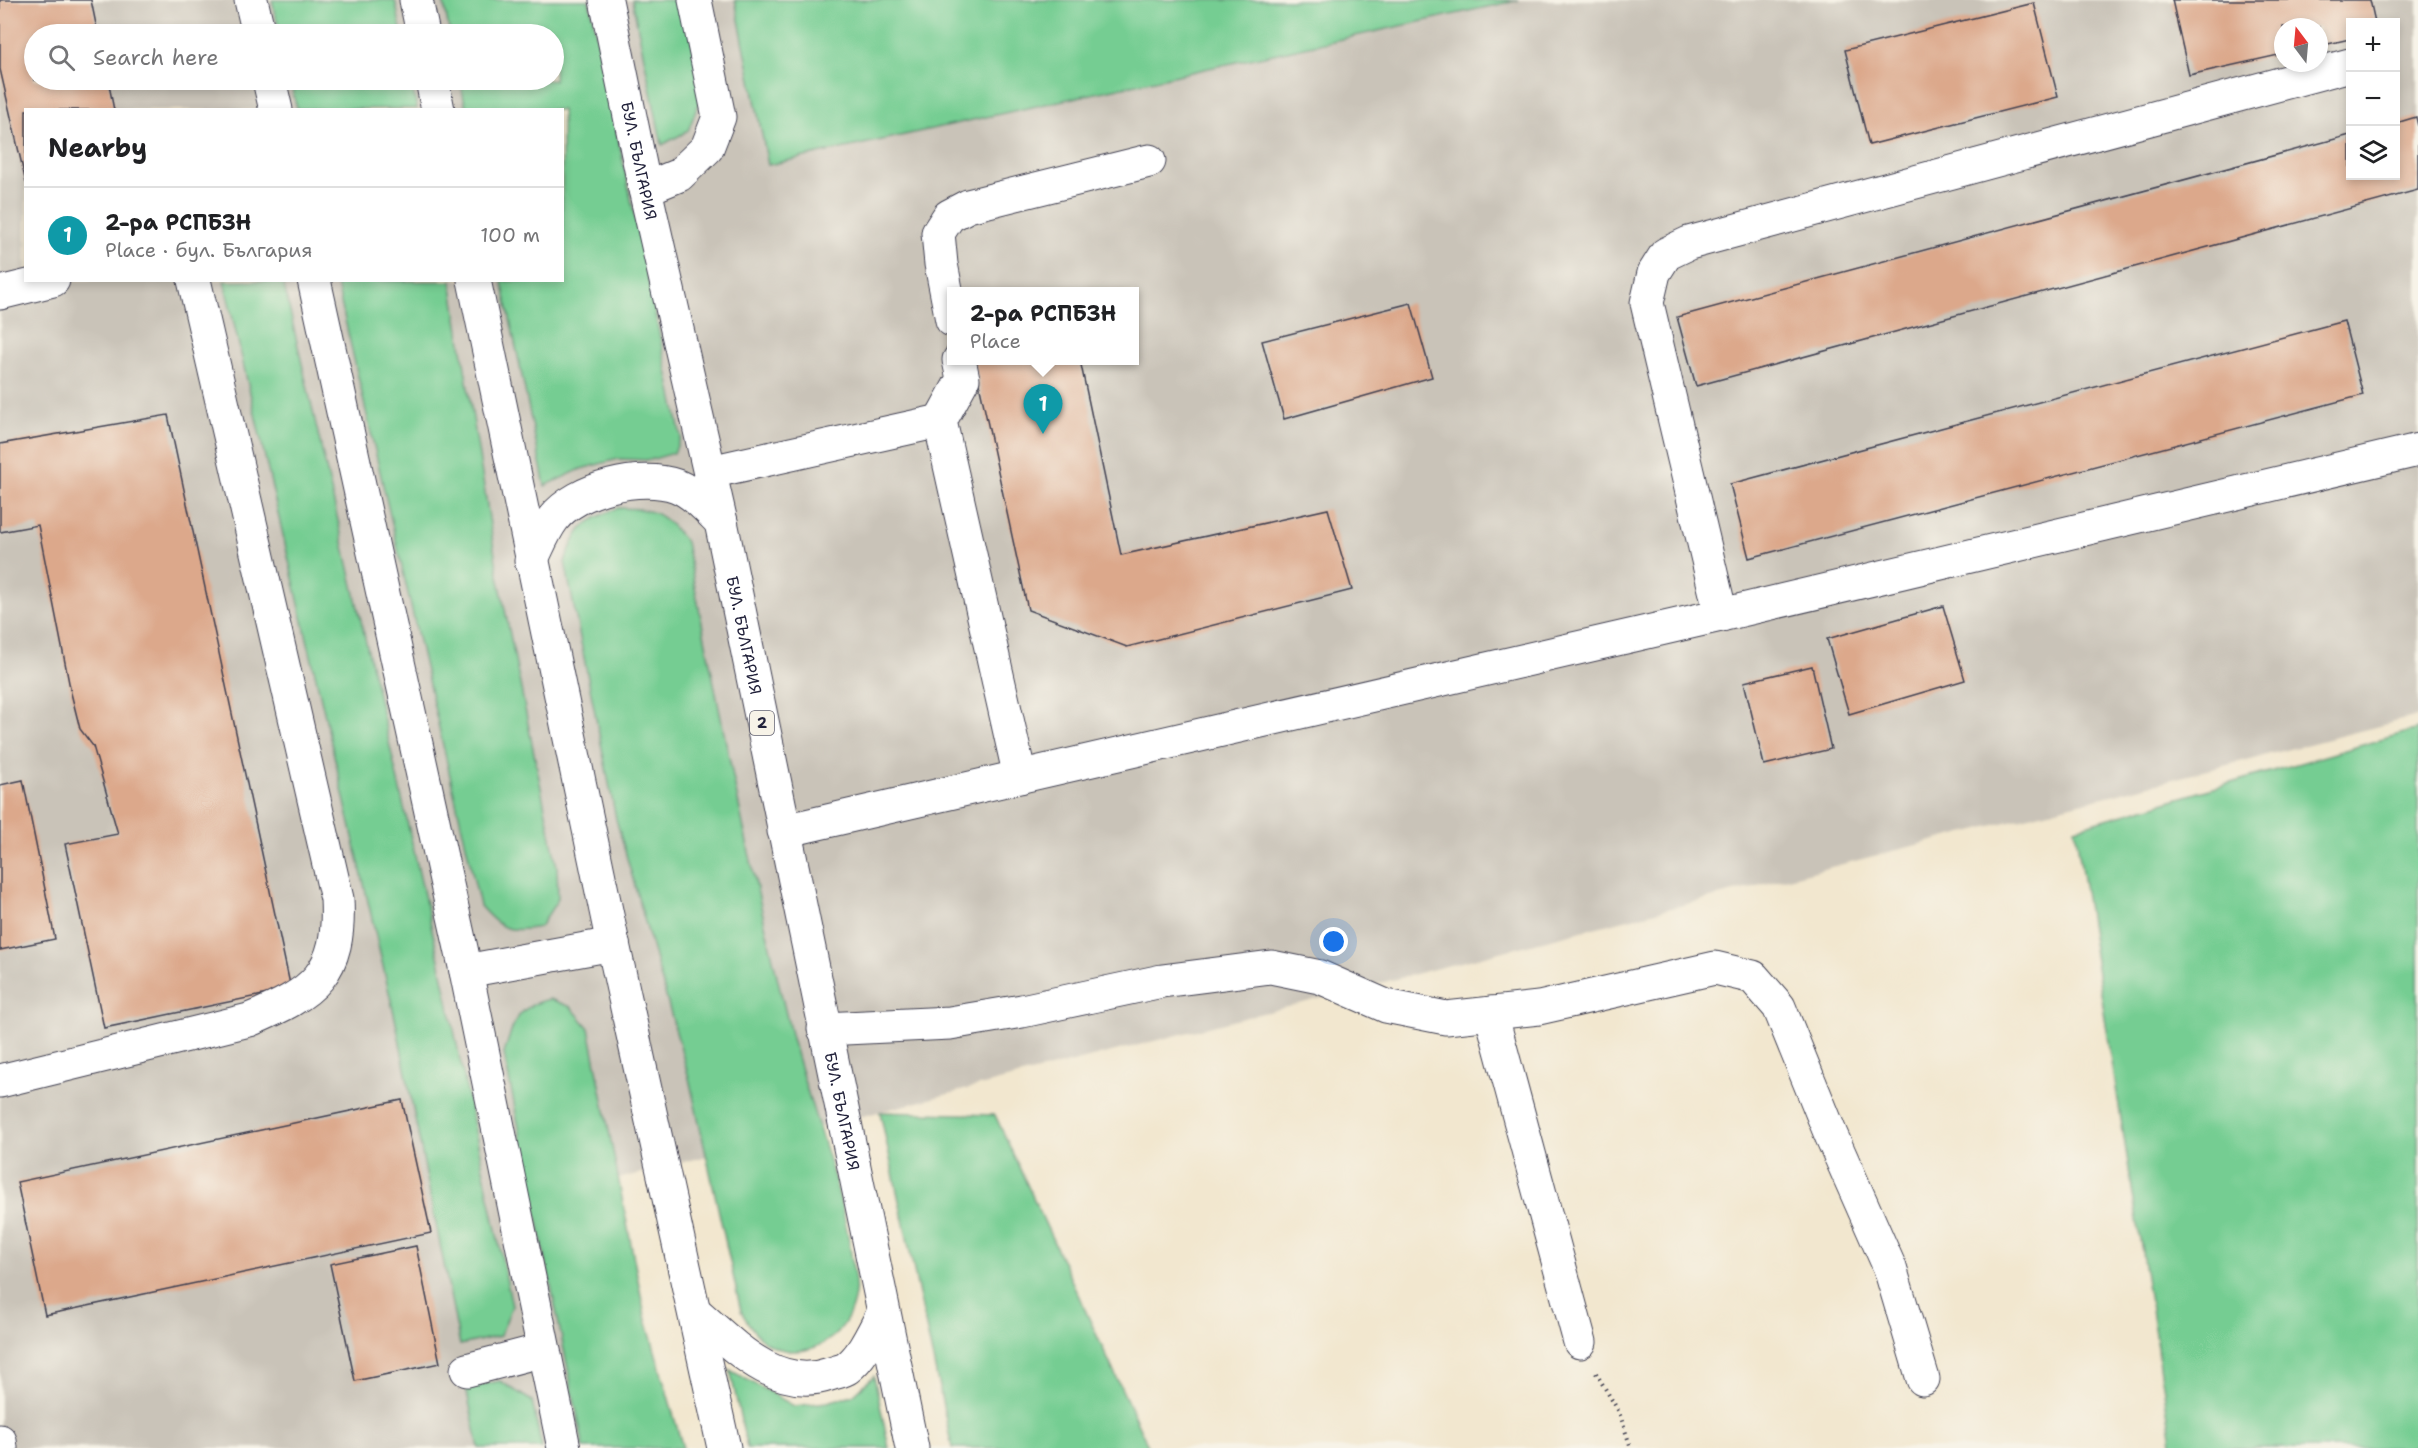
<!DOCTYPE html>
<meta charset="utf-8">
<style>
:root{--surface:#fff;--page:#f2f2f2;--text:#202124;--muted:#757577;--line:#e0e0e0;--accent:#b45309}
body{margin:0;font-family:"Shantell Sans",sans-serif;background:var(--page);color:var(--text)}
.controls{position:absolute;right:18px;top:18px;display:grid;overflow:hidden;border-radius:0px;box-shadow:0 3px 9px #0003}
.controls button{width:54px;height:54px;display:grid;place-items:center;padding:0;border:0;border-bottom:2px solid var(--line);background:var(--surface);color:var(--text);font:30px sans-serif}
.compass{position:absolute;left:2274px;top:18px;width:54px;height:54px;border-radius:50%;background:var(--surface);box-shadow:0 3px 9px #0003;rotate:344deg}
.you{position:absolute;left:1334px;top:942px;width:21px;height:21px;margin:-15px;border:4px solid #fff;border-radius:50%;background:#1a73e8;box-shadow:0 0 0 9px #1a73e833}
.badge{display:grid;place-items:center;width:39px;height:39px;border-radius:50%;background:var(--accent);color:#fff;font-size:20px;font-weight:700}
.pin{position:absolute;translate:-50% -50px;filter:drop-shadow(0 2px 3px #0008)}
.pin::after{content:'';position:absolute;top:32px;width:21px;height:18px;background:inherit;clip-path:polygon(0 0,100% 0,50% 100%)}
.popup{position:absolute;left:947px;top:287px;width:192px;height:78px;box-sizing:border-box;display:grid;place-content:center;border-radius:0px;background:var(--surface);filter:drop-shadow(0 2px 4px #0005);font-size:20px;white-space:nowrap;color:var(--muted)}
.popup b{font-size:22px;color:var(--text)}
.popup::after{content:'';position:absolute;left:50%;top:100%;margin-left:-12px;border:12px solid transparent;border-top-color:var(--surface)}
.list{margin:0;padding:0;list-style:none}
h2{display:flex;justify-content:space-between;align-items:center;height:78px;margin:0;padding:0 24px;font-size:26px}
h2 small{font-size:20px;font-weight:400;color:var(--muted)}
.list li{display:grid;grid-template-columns:39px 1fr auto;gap:18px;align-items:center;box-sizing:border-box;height:96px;padding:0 24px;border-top:2px solid var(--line)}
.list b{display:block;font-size:22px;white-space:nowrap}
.list p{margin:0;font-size:20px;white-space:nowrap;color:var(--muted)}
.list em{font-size:20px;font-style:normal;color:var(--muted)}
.icon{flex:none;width:33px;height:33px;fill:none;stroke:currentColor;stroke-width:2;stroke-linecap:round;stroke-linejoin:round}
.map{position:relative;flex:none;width:2418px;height:1448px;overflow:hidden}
.search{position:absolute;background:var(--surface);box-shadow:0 3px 9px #0003;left:24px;top:24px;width:540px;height:66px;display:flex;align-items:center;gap:15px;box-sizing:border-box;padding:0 21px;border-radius:33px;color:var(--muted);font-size:22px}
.panel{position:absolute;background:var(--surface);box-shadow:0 3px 9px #0003;left:24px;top:108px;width:540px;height:174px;border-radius:0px}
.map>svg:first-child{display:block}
.industrial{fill:#c9c3b8;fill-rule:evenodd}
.green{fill:#75cd92;stroke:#4c7866;stroke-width:1.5}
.building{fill:#dca88b}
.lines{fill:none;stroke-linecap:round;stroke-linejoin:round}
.minor-casing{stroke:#414051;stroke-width:35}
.highway-casing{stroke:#414051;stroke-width:35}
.path{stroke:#414051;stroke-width:4;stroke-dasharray:1.5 4.5;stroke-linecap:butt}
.minor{stroke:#fff;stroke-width:33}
.highway{stroke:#fff;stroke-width:33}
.labels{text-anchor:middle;stroke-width:6;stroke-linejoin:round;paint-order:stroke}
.shield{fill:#f7f3e8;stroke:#62616f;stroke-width:1.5}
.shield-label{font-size:15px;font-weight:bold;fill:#22223b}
.street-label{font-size:16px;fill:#22223b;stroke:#f7f3e8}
</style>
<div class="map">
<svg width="2418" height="1448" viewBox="0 0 2418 1448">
<rect width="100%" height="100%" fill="#f7f3e8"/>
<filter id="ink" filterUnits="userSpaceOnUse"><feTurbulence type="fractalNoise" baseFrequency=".0167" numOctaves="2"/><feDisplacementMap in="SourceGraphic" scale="12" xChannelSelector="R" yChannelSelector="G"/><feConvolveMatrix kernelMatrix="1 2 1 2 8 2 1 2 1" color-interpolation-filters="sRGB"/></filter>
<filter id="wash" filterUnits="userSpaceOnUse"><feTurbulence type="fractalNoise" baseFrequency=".008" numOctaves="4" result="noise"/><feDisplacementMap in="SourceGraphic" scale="24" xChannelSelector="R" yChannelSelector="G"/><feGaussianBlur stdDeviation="1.35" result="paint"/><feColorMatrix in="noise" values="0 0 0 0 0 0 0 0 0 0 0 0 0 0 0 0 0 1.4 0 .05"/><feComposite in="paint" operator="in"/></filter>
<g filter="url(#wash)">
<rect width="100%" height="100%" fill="#f2e7cf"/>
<path class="industrial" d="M0 0H2418V716L575 1190 631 1448H0ZM2350 22H2396V176H2350ZM2283 27H2319V63H2283ZM34 34H554V80H34ZM26 110H562V280H26ZM952 292H1134V360H952Z"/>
<g class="green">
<polygon points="272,0 395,0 402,34 280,34"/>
<polygon points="443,0 589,0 681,437 674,453 650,460 618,459 581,469 545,486 502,281 562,280 562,110 466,109 460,80 554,80 554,34 450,34"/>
<polygon points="632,0 684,0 703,92 688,131 662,145"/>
<polygon points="735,0 1519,0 768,165"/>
<polygon points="290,80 411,80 417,109 297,109"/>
<polygon points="224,281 283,281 442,973 512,1306 500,1336 460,1345 395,1018"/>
<path d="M336 281H451L499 580 557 867 558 899 540 927C508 933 501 930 480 906Z"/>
<path d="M618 508C656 508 662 513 686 542 718 705 750 868 790 1030 808 1105 843 1185 852 1261 853 1271 857 1284 855 1294 850 1330 821 1356 784 1350 762 1346 751 1329 741 1311L689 1078 616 819 565 562C577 527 584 522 618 508Z"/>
<polygon points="2418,729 2418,1448 2173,1448 2075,828"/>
<path d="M550 999 571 1007 589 1028 645 1316 683 1448H584L504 1054C513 1024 516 1006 550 999Z"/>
<polygon points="880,1112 995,1115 1149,1448 952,1448"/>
<polygon points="730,1370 794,1406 827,1402 853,1395 874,1376 889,1448 747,1448"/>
<polygon points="500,1381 532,1401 542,1448 479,1448 466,1388"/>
</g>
<g id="blocks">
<g class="building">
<polygon points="0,0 91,0 98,34 34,34 34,80 108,80 114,110 26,110 26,183 0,69"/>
<polygon points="2172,0 2370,0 2375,22 2350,22 2350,39 2319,46 2319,27 2283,27 2283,54 2189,75"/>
<polygon points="2034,3 2058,97 1869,145 1845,50"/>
<polygon points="2416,117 2418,126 2418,190 1696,386 1677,317 2350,135 2350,176 2396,176 2396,123"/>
<polygon points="1411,303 1432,377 1284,419 1262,341"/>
<polygon points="2344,321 2363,395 1749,558 1730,484"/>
<polygon points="974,360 1080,360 1121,555 1328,509 1352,590 1127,647 1028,610"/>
<polygon points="168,415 291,989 104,1028 65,844 118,834 93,746 80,729 71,693 38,525 0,532 0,444"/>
<polygon points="1943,606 1965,680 1849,714 1827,639"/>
<polygon points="1812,666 1831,749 1764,765 1744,682"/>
<polygon points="23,780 55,939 0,950 0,785"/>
<polygon points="402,1100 431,1233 45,1315 17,1182"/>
<polygon points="416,1246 440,1363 355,1381 330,1264"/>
</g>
</g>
</g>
<g filter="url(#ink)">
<use href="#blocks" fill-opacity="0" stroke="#414051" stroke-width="1.5"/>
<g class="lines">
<g class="minor-casing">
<g id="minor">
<polyline points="251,0 259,34"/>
<polyline points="269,80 276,110"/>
<polyline points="645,189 679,175 707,148 719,117 695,0"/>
<polyline points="314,280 466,971 564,1448"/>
<polyline points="0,293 53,280"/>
<polyline points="952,320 941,264 938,233 949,216 968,206 1149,161"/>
<polyline points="940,421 963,379 959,360"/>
<polyline points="710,472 940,421 1020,777"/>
<polyline points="1721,615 1647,303 1654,273 1666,254 1689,243 2350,65"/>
<polyline points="784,831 1721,615 2418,450"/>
<polyline points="466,971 613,944"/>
<polyline points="1491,1013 1580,1342"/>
<polyline points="824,1029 950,1023 1022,1011 1162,981 1271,967 1320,977 1386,1006 1446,1018 1539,1008 1715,968 1753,977 1779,1007 1831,1135 1890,1268 1923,1379"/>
<path d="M0 1081 249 1020C314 993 341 974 337 899L194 280"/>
<polyline points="467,1370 543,1350"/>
<polyline points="0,1441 1,1448"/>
</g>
</g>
<g class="highway-casing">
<g id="highway">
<polyline points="416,0 423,34"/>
<path id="s1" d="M606 0 645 189 721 522 912 1448"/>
<polyline points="432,80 438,110"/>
<polyline points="474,280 613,944 724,1448"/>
<path d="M531 561C538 547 544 531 553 519 577 488 641 473 677 486 694 493 708 509 721 522"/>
<path d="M695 1312C732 1344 776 1393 830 1374 835 1372 843 1371 847 1368 864 1355 873 1332 883 1314"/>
</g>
</g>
<polyline class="path" points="1596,1373 1619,1412 1631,1448"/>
<use href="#minor" class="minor"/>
<use href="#highway" class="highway"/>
</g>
</g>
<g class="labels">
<rect class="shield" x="750" y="711" width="24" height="24" rx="4.5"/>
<g class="shield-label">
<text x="762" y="728">2</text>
</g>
<g class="street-label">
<text dy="6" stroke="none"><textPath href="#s1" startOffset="164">БУЛ. БЪЛГАРИЯ</textPath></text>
<text dy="6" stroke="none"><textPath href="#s1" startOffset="650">БУЛ. БЪЛГАРИЯ</textPath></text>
<text dy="6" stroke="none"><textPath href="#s1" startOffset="1136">БУЛ. БЪЛГАРИЯ</textPath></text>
</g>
</g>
</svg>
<div class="controls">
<button>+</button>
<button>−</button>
<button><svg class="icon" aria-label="layers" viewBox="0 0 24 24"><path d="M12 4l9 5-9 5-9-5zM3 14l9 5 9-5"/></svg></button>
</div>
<svg class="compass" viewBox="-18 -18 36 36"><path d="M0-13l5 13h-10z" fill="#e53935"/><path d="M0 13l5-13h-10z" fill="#757577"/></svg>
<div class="you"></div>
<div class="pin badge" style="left:1043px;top:434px;background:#0f9aa8">1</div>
<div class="popup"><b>2-ра РСПБЗН</b>Place</div>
<div class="search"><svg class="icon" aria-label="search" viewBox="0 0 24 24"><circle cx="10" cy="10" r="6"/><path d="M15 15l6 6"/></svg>Search here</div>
<section class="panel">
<h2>Nearby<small></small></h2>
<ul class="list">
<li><span class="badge" style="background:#0f9aa8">1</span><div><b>2-ра РСПБЗН</b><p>Place · бул. България</p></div><em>100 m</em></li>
</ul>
</section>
</div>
